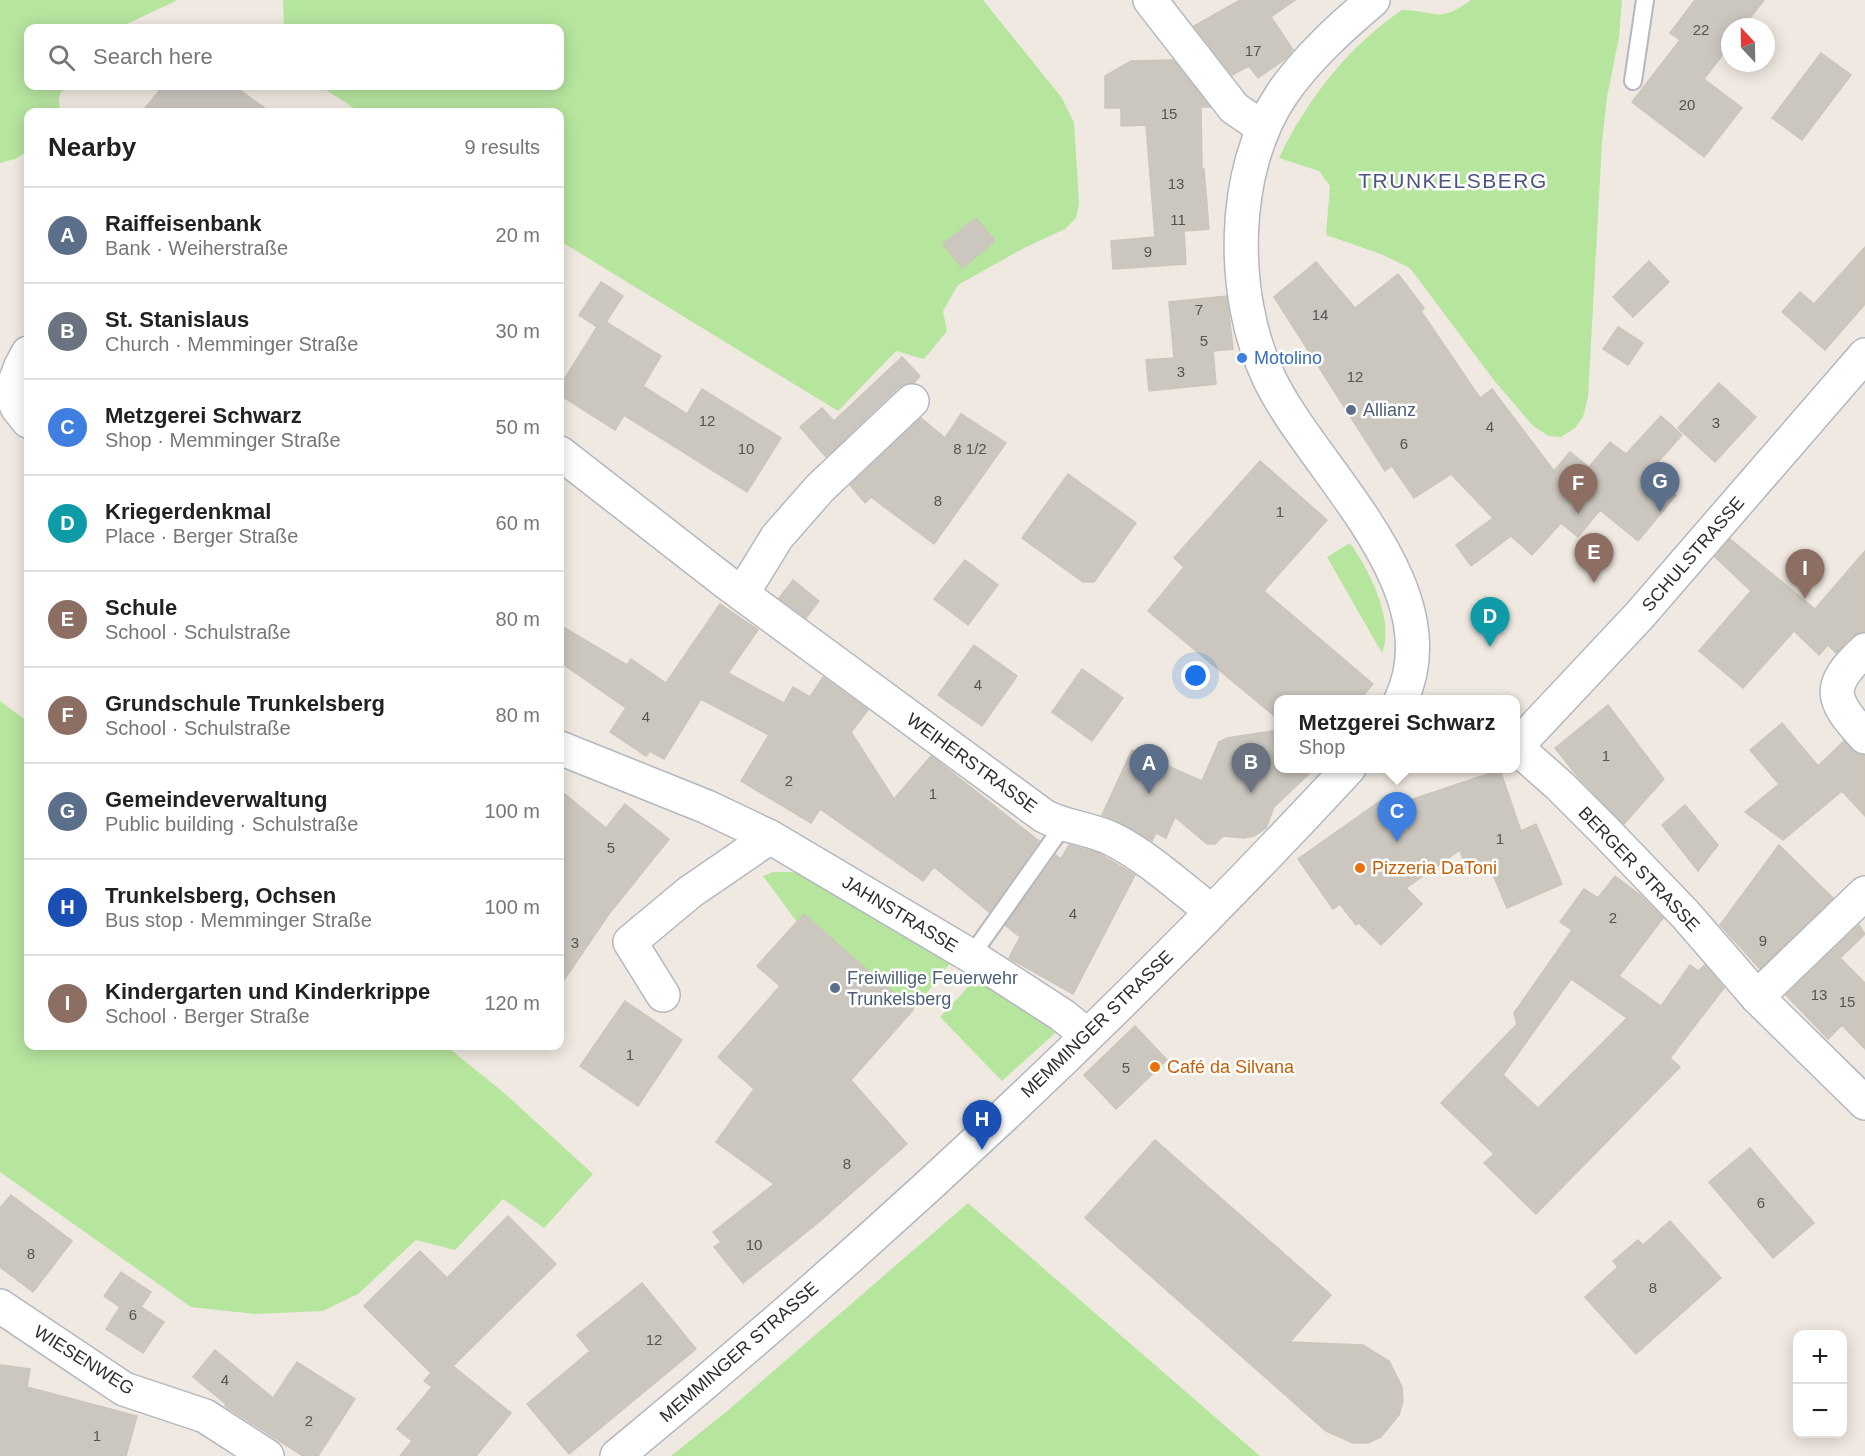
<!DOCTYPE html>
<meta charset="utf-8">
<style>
:root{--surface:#fff;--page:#f2f2f2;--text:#222;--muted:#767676;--line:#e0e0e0;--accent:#0f766e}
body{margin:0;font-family:Helvetica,sans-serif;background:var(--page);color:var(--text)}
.controls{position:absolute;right:18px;bottom:18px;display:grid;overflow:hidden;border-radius:12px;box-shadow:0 3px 15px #0003}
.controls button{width:54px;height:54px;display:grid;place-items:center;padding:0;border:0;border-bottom:2px solid var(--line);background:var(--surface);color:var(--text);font:30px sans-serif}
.compass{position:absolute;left:1721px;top:18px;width:54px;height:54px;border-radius:50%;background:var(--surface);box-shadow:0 3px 15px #0003;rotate:338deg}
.you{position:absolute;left:1196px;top:676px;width:21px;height:21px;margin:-15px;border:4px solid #fff;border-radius:50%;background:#1a73e8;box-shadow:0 0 0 9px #1a73e833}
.badge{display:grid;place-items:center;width:39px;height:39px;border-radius:50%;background:var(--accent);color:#fff;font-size:20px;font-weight:700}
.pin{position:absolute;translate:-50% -50px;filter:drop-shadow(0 2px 3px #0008)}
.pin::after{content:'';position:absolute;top:32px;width:21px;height:18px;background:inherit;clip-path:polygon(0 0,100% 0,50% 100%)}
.popup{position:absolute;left:1274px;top:695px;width:246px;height:78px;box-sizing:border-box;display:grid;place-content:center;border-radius:12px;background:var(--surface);filter:drop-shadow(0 2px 4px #0005);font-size:20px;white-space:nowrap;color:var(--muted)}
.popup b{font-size:22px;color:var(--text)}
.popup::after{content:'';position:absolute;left:50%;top:100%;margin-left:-12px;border:12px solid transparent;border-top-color:var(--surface)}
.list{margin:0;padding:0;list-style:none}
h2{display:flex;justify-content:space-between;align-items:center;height:78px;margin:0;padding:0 24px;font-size:26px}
h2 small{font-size:20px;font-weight:400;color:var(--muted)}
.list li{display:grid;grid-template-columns:39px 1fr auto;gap:18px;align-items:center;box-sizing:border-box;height:96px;padding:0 24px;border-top:2px solid var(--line)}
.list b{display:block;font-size:22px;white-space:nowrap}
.list p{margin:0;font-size:20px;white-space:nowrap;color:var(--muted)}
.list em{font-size:20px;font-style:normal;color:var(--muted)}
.icon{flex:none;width:33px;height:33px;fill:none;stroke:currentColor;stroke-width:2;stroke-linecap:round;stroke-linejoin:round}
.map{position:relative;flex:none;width:1865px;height:1456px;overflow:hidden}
.search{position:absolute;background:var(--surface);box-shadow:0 3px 15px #0003;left:24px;top:24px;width:540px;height:66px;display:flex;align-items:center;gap:15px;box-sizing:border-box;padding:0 21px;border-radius:12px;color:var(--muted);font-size:22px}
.panel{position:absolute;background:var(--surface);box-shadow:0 3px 15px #0003;left:24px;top:108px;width:540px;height:942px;border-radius:12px}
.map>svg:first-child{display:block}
.green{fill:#b6e59e}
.building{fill:#cbc7bf;stroke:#cbc5ba;stroke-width:1.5;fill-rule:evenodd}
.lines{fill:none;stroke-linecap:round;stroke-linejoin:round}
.service-casing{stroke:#b4b7c1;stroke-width:20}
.minor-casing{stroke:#b4b7c1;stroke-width:36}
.tertiary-casing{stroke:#b4b7c1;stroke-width:36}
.service{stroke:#fff;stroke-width:16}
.minor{stroke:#fff;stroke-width:33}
.tertiary{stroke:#fff;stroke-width:33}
.shop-dot{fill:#3f7fe0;stroke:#fff;stroke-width:2}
.service-dot{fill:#5c6f8a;stroke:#fff;stroke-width:2}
.food-dot{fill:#e8710a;stroke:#fff;stroke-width:2}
.labels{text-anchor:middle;stroke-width:5;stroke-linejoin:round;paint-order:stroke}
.number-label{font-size:15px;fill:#555452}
.shop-label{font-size:18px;fill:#366cbe;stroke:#fff;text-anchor:start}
.service-label{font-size:18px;fill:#4e5e75;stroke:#fff;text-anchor:start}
.street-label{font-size:18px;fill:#2e2e2e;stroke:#fff}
.food-label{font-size:18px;fill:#c56008;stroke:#fff;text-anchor:start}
.quarter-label{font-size:21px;letter-spacing:1.5px;fill:#4d5680;stroke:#fff}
</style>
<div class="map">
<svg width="1865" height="1456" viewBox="0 0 1865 1456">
<rect width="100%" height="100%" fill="#efe9e1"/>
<g class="green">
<polygon points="0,0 178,0 118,28 28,28 28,86 64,86 59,97 60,112 28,112 28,151 15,159 0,163"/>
<polygon points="283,0 983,0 1062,98 1074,123 1079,203 1076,218 1065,229 1024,248 958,285 943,311 947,331 924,359 896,351 838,411 560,241 560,112 360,112 320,86 560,86 560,28 284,28"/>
<path d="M1471 0H1622L1619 37 1607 97 1602 142 1588 397 1583 417 1575 428 1561 437 1549 436 1533 426 1493 379 1410 268 1381 254 1326 235 1330 186 1319 171 1279 158C1307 99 1348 47 1402 10 1436 10 1437 25 1471 0Z"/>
<path d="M1350 543C1369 570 1395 620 1382 653L1327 557Z"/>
<polygon points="0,701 28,722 28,1046 446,1046 503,1092 593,1174 544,1228 503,1199 455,1250 416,1240 358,1294 323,1311 255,1314 191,1307 0,1172"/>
<polygon points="773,872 791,872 812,877 952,961 913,1010 804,914 797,922 763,876"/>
<polygon points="984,970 1064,1025 1002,1081 940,1017"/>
<polygon points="968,1203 1260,1456 671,1456 726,1412"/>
</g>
<g class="building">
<polygon points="1240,0 1295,0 1271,17 1293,50 1285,59 1258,78 1249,66 1232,75 1194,26"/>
<polygon points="1695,0 1764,0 1743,27 1730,27 1730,45 1704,79 1742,108 1704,157 1632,102 1680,40 1670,33"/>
<polygon points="1821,53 1851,75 1802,140 1772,118"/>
<polygon points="1173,60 1210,107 1201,107 1202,169 1204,169 1209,229 1184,231 1186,264 1113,269 1111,241 1155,237 1146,125 1121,126 1121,108 1105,108 1105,76 1131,61"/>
<polygon points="163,86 234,86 270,112 142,112"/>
<polygon points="976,218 995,241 962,268 943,244"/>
<polygon points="1865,247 1865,304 1825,350 1782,312 1800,292 1814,304"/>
<polygon points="1649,261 1669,282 1633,317 1613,297"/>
<polygon points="1316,262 1355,308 1398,274 1424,308 1421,311 1480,398 1492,389 1554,471 1570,452 1589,467 1610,442 1626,454 1661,416 1682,435 1648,473 1676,495 1638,541 1600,510 1578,537 1561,523 1532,555 1511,536 1471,566 1456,545 1493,518 1451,474 1414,498 1392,466 1385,471 1274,297"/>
<polygon points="601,282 623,296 606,322 661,356 643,386 687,414 702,389 781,438 747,492 624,415 615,430 560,395 560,386 597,327 579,315"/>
<polygon points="1227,296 1233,349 1213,351 1216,384 1149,391 1146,360 1174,358 1169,302"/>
<polygon points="1618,327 1643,343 1628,365 1603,349"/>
<polygon points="902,357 920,376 914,383 899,387 826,457 800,427 822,408 834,421"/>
<polygon points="1719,383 1756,417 1715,462 1678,428"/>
<polygon points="961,414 1006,443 934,544 871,497 865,503 850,485 921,418 945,438"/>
<polygon points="1260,461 1327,520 1264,591 1373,684 1360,699 1278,699 1278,719 1148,611 1184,567 1174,558"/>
<polygon points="1068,474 1136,523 1094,582 1083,582 1022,538"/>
<polygon points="1730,539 1815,609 1865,551 1865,632 1852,636 1836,653 1828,645 1819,655 1794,631 1743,688 1699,651 1751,591 1715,557"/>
<polygon points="965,560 998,585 968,625 934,599"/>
<polygon points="793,580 819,601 806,618 779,598"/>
<polygon points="720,604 758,630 728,673 784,703 793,687 810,697 823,677 868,710 851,732 894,799 931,756 1039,841 989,912 934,867 923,881 820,809 811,823 741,781 769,735 701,699 664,759 650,751 646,756 610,732 626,708 560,662 560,625 627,665 631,659 666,683"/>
<polygon points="974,645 1017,676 982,726 938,695"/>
<polygon points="1082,669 1123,698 1092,741 1052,712"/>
<polygon points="1608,705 1664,779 1624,824 1578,777 1555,748"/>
<polygon points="1782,723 1818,766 1844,741 1859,755 1865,755 1865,816 1842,791 1783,840 1745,812 1779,784 1750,750"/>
<polygon points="1278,730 1278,768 1315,768 1274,807 1266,828 1254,836 1244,838 1223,836 1215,844 1207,844 1175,817 1166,838 1156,833 1152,841 1123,824 1102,815 1132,750 1202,781 1219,742 1227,738"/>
<polygon points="1500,770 1521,831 1536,824 1562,884 1507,908 1489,865 1467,872 1460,850 1406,888 1422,904 1381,945 1359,923 1356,925 1340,904 1333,909 1298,859 1383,799 1389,807"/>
<polygon points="560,790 606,828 625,804 669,839 609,914 560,986"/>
<polygon points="1685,805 1718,845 1698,871 1662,825"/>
<polygon points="1069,845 1098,853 1135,875 1073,994 1009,958 1020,937 1005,925 1056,855 1061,859"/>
<polygon points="1779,845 1833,898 1760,969 1720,925"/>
<path d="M1615 876 1640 895 1663 918 1619 976 1661 1006 1690 965 1698 971 1705 965 1724 988 1670 1058 1680 1067 1536 1214 1484 1163 1494 1154 1441 1103 1517 1024 1514 1013 1572 930 1560 922 1584 889 1598 898ZM1571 979 1627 1018 1538 1108 1503 1075Z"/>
<polygon points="804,914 913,1010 851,1080 907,1144 819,1222 743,1283 714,1247 721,1242 713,1232 774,1184 716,1142 754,1089 718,1057 780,986 757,966"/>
<polygon points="1859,925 1865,934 1840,958 1865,983 1865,1049 1842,1025 1828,1039 1786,995"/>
<polygon points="625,1001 682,1040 638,1106 580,1066"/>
<polygon points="1135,1026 1167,1060 1116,1109 1084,1075"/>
<polygon points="1155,1140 1331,1295 1290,1342 1363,1345 1389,1361 1402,1387 1403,1401 1399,1415 1381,1437 1368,1443 1353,1443 1326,1431 1085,1218"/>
<polygon points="1750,1148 1814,1223 1773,1258 1709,1182"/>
<polygon points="11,1195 72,1241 33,1292 0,1267 0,1208"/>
<polygon points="508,1216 556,1264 453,1366 511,1413 476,1456 400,1456 412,1441 397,1429 432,1387 424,1381 431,1373 364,1306 420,1251 447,1278"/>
<polygon points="1670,1221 1721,1278 1636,1354 1585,1297 1618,1267 1613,1261 1638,1240 1643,1245"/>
<polygon points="121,1272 151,1292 141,1307 164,1322 143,1353 106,1329 120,1307 104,1296"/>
<polygon points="642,1283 696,1349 569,1454 527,1404 590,1351 577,1335"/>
<polygon points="215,1350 273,1398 297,1362 355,1399 318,1456 303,1456 225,1406 226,1404 193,1377"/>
<polygon points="0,1365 30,1369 27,1387 137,1416 126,1456 0,1456"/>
</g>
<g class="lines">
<g class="service-casing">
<g id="service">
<polyline points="1633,81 1645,0"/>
<polyline points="971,956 1063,826"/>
</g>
</g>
<g class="minor-casing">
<g id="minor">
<polyline points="1150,0 1234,108 1263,128"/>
<polyline points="28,353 21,366 11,392 17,407 28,421"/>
<path d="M560 453 727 583 1044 816C1066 828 1091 828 1114 840 1149 858 1180 887 1211 911"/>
<polyline points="742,594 777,537 820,488 912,401"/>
<path d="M1865 650C1825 687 1831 700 1865 737"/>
<polyline points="1516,747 1639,616 1865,355"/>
<polyline points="1516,747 1560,786 1605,831 1685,914 1757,997 1865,1103"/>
<polyline points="560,748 707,807 770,837 971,956 1062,1015 1087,1035"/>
<polyline points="663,995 630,942 690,892 770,837"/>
<polyline points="1757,997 1865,893"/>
<polyline points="0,1306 124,1389 205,1416 267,1456"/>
</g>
</g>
<g class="tertiary-casing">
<g id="tertiary">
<path d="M1373 0C1340 28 1306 59 1282 94 1230 171 1230 296 1269 378 1312 469 1454 587 1401 700"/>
<path d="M617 1456C875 1244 1121 1014 1349 768"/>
</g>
</g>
<use href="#service" class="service"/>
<use href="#minor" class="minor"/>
<use href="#tertiary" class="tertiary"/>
</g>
<circle class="shop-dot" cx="1242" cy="358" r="6"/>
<g class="service-dot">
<circle cx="1351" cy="410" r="6"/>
<circle cx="835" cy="988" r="6"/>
</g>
<g class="food-dot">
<circle cx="1360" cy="868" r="6"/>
<circle cx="1155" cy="1067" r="6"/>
</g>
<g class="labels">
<g class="number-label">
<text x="1701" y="35">22</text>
<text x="1253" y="56">17</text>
<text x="1687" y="110">20</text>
<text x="1169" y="119">15</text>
<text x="1176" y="189">13</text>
<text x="1178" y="225">11</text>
<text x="1148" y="257">9</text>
<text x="1199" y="315">7</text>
<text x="1320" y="320">14</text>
<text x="1204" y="346">5</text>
<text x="1181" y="377">3</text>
<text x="1355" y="382">12</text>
<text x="707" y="426">12</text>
<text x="1716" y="428">3</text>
<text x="1490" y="432">4</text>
<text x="1404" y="449">6</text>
<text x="746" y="454">10</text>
<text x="970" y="454">8 1/2</text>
<text x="938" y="506">8</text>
<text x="1280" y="517">1</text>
<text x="978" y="690">4</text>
<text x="646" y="722">4</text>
<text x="1606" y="761">1</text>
<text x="789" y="786">2</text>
<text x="933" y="799">1</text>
<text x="1500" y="844">1</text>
<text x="611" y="853">5</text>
<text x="1073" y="919">4</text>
<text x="1613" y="923">2</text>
<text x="1763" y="946">9</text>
<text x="575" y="948">3</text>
<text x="1819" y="1000">13</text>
<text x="1847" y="1007">15</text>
<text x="630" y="1060">1</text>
<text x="1126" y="1073">5</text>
<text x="847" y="1169">8</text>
<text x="1761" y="1208">6</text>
<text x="754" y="1250">10</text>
<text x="31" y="1259">8</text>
<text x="1653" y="1293">8</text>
<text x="133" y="1320">6</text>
<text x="654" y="1345">12</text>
<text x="225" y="1385">4</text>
<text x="309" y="1426">2</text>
<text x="97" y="1441">1</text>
</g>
<g class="shop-label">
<text x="1254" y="364">Motolino</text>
</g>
<g class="service-label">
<text x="1363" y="416">Allianz</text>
<text x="847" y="984">Freiwillige Feuerwehr<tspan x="847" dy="21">Trunkelsberg</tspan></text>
</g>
<g class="street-label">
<text transform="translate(1693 554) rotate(-49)" y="6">SCHULSTRASSE</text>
<text transform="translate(972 763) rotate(36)" y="6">WEIHERSTRASSE</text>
<text transform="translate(1639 869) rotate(46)" y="6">BERGER STRASSE</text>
<text transform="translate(900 914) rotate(31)" y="6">JAHNSTRASSE</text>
<text transform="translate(1097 1024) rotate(-44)" y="6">MEMMINGER STRASSE</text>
<text transform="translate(739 1352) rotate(-41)" y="6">MEMMINGER STRASSE</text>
<text transform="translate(84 1360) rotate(32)" y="6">WIESENWEG</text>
</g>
<g class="food-label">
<text x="1372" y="874">Pizzeria DaToni</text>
<text x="1167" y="1073">Café da Silvana</text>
</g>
<g class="quarter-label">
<text x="1453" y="188">TRUNKELSBERG</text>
</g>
</g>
</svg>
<div class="controls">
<button>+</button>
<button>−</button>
</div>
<svg class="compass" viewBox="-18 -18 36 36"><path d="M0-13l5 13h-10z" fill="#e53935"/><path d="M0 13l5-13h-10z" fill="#767676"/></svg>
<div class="you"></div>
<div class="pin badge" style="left:1149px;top:794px;background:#5c6f8a">A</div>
<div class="pin badge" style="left:1251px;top:793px;background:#6b7280">B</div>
<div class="pin badge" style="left:1397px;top:842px;background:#3f7fe0">C</div>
<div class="popup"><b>Metzgerei Schwarz</b>Shop</div>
<div class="pin badge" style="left:1490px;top:647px;background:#0f9aa8">D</div>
<div class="pin badge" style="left:1594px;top:583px;background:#8d6e63">E</div>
<div class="pin badge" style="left:1578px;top:514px;background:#8d6e63">F</div>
<div class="pin badge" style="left:1660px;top:512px;background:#5c6f8a">G</div>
<div class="pin badge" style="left:982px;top:1150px;background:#1a4fb4">H</div>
<div class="pin badge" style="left:1805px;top:599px;background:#8d6e63">I</div>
<div class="search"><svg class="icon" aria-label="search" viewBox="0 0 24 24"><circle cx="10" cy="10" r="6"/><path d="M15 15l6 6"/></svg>Search here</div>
<section class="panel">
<h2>Nearby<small>9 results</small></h2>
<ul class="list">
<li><span class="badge" style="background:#5c6f8a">A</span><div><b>Raiffeisenbank</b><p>Bank · Weiherstraße</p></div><em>20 m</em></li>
<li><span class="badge" style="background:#6b7280">B</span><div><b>St. Stanislaus</b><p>Church · Memminger Straße</p></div><em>30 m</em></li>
<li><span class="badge" style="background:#3f7fe0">C</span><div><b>Metzgerei Schwarz</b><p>Shop · Memminger Straße</p></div><em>50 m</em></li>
<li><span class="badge" style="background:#0f9aa8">D</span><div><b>Kriegerdenkmal</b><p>Place · Berger Straße</p></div><em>60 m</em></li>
<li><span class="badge" style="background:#8d6e63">E</span><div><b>Schule</b><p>School · Schulstraße</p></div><em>80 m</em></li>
<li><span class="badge" style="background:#8d6e63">F</span><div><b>Grundschule Trunkelsberg</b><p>School · Schulstraße</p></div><em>80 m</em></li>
<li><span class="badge" style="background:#5c6f8a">G</span><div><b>Gemeindeverwaltung</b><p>Public building · Schulstraße</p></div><em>100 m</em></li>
<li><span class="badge" style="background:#1a4fb4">H</span><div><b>Trunkelsberg, Ochsen</b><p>Bus stop · Memminger Straße</p></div><em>100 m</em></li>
<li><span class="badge" style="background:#8d6e63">I</span><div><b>Kindergarten und Kinderkrippe</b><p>School · Berger Straße</p></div><em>120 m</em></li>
</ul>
</section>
</div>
